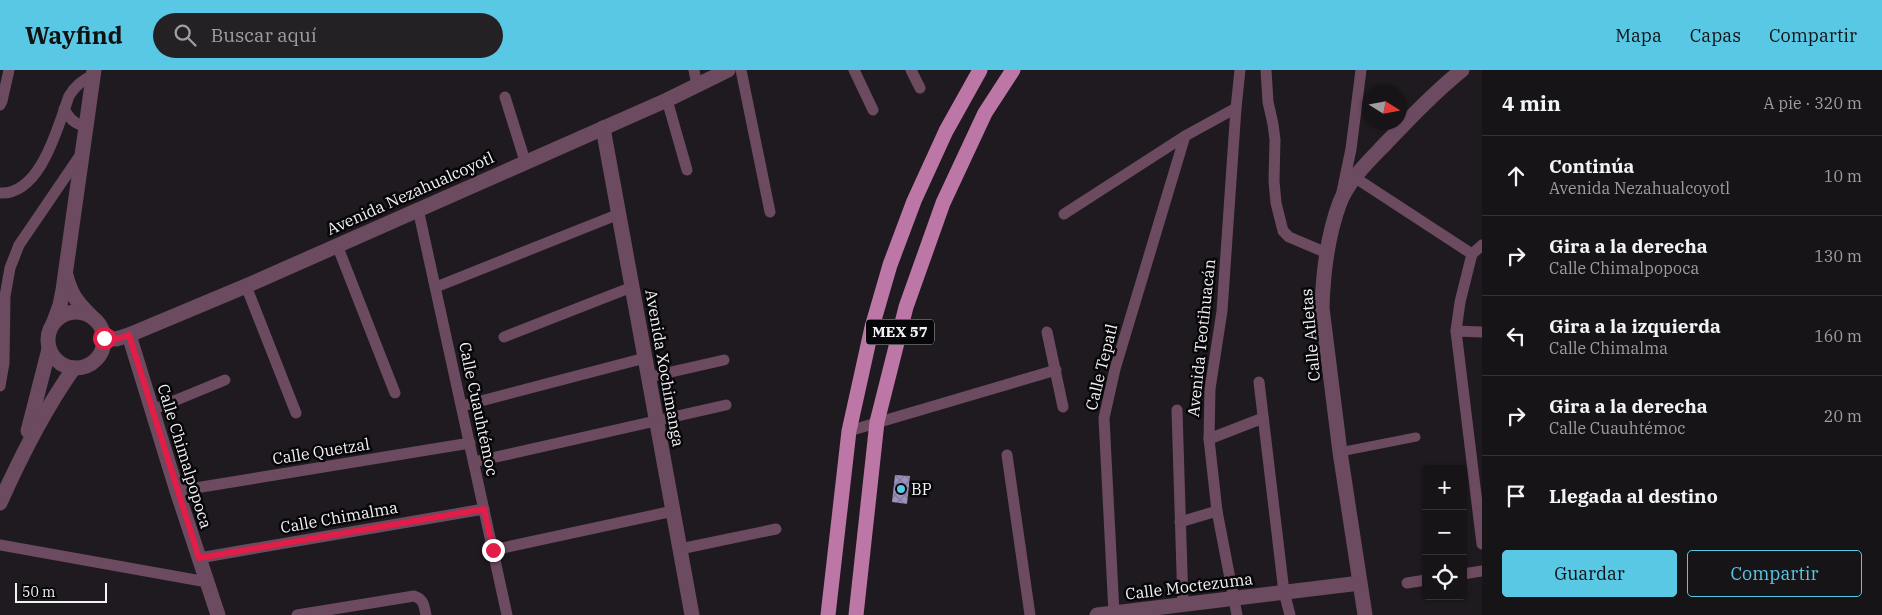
<!DOCTYPE html>
<html lang="es">
<meta charset="utf-8">
<style>
:root{--surface:#161417;--page:#232124;--text:#f1f3f6;--muted:#9e9ea1;--line:#353336;--accent:#59c8e5}
body{margin:0;font-family:"IBM Plex Serif",serif;background:var(--page);color:var(--text)}
.controls{position:absolute;right:15px;bottom:15px;display:grid;overflow:hidden;border-radius:5px;box-shadow:0 1px 4px #0004}
.controls button{width:45px;height:45px;display:grid;place-items:center;padding:0;border:0;border-bottom:1px solid var(--line);background:var(--surface);color:var(--text);font:25px sans-serif}
.compass{position:absolute;left:1362px;top:15px;width:45px;height:45px;border-radius:50%;background:var(--surface);box-shadow:0 1px 4px #0004;rotate:101deg}
.scale{position:absolute;left:15px;bottom:12px;width:92px;box-sizing:border-box;padding-left:5px;border:2px solid #f3f1f4;border-top:0;font-size:14px;line-height:18px;white-space:nowrap;color:#f3f1f4;-webkit-text-stroke:4px #070608;paint-order:stroke}
.stop{position:absolute;width:15px;height:15px;margin:-11px;border:4px solid #e11d48;border-radius:50%;background:#fff}
.stop.end{background:#e11d48;border-color:#fff;box-shadow:0 1px 5px #0008}
.list{margin:0;padding:0;list-style:none}
h2{display:flex;justify-content:space-between;align-items:center;height:65px;margin:0;padding:0 20px;font-size:21px}
h2 small{font-size:16px;font-weight:400;color:var(--muted)}
.list li{display:grid;grid-template-columns:32px 1fr auto;gap:15px;align-items:center;box-sizing:border-box;height:80px;padding:0 20px;border-top:1px solid var(--line)}
.list b{display:block;font-size:19px;white-space:nowrap}
.list p{margin:0;font-size:16px;white-space:nowrap;color:var(--muted)}
.list em{font-size:16px;font-style:normal;color:var(--muted)}
.actions{display:flex;gap:10px;padding:15px 20px}
.actions a{flex:1;padding:11px 0;border:1px solid var(--accent);border-radius:5px;text-align:center;font-size:18px;color:var(--accent)}
.actions .main{background:var(--accent);color:#111}
.icon{flex:none;width:28px;height:28px;fill:none;stroke:currentColor;stroke-width:2;stroke-linecap:round;stroke-linejoin:round}
.map{position:relative;flex:none;width:1482px;height:545px;overflow:hidden}
header{display:flex;align-items:center;gap:30px;box-sizing:border-box;height:70px;padding:0 25px;background:var(--accent);color:#111}
header strong{font-size:24px}
nav{display:flex;gap:28px;margin-inline-start:auto;font-size:18px}
.search{width:350px;height:45px;background:var(--page);display:flex;align-items:center;gap:12px;box-sizing:border-box;padding:0 18px;border-radius:28px;color:var(--muted);font-size:19px}
main{display:flex}
aside{flex:1;background:var(--surface)}
.map>svg:first-child{display:block}
.building{fill:url(#building-cross-hatch)}
.lines{fill:none;stroke-linecap:round;stroke-linejoin:round}
.pedestrian{stroke:#6c4a60;stroke-width:9}
.minor{stroke:#6c4a60;stroke-width:11}
.tertiary{stroke:#6c4a60;stroke-width:15}
.primary{stroke:#bd77a6;stroke-width:15}
.route{stroke:#e11d48;stroke-width:6}
.poi-dot{fill:#59c8e5;stroke:#070608;stroke-width:2}
.labels{text-anchor:middle;stroke-width:5;stroke-linejoin:round;paint-order:stroke}
.shield{fill:#070608;stroke:#acaaad;stroke-width:1}
.shield-label{font-size:15px;font-weight:bold;fill:#f3f1f4}
.street-label{font-size:16px;fill:#f3f1f4;stroke:#070608}
.poi-label{font-size:16px;fill:#f3f1f4;stroke:#070608;text-anchor:start}
</style>
<header>
<strong>Wayfind</strong>
<div class="search"><svg class="icon" aria-label="search" viewBox="0 0 24 24"><circle cx="10" cy="10" r="6"/><path d="M15 15l6 6"/></svg>Buscar aquí</div>
<nav><a>Mapa</a><a>Capas</a><a>Compartir</a></nav>
</header>
<main>
<div class="map">
<svg width="1482" height="545" viewBox="0 0 1482 545">
<defs>
<pattern id="building-cross-hatch" width="8" height="8" patternUnits="userSpaceOnUse" patternTransform="scale(1.25)"><rect width="8" height="8" fill="#9d8fbb"/><path d="M0 0l8 8M0 8l8-8" fill="none" stroke="#847a99"/></pattern>
</defs>
<rect width="100%" height="100%" fill="#1e1a1f"/>
<polygon class="building" points="895,405 910,406 907,434 892,432"/>
<g class="lines">
<polyline class="pedestrian" points="1340,382 1416,367"/>
<g class="minor">
<polyline points="694,0 697,16"/>
<polyline points="741,0 770,142"/>
<polyline points="854,0 873,40"/>
<polyline points="911,0 920,18"/>
<polyline points="1266,0 1268,32 1273,54 1275,70 1274,111 1276,133 1283,161 1289,167 1327,183"/>
<polyline points="505,27 525,91"/>
<polyline points="667,30 687,100"/>
<polyline points="0,35 2,31 9,0"/>
<path d="M64 39C70 49 74 54 86 56"/>
<polyline points="1354,107 1472,184"/>
<polyline points="1342,122 1351,79 1361,0"/>
<path d="M0 123C41 125 58 56 69 26 75 16 82 10 93 5"/>
<polyline points="418,139 507,545"/>
<polyline points="1064,144 1185,66 1236,38"/>
<polyline points="337,175 395,323"/>
<polyline points="1482,175 1472,184 1460,232 1456,261 1482,474"/>
<polyline points="246,216 296,343"/>
<polyline points="436,217 619,144"/>
<polyline points="1456,261 1482,262"/>
<polyline points="1047,262 1063,337"/>
<polyline points="504,267 632,217"/>
<polyline points="649,307 724,290"/>
<polyline points="1259,312 1284,522 1290,545"/>
<polyline points="0,316 4,293 5,226 10,198 19,175 81,84"/>
<polyline points="462,336 645,288"/>
<polyline points="152,340 225,310"/>
<polyline points="1177,340 1183,535"/>
<polyline points="849,361 1056,300"/>
<polyline points="1209,369 1263,348"/>
<polyline points="1007,385 1030,545"/>
<polyline points="474,392 726,335"/>
<polyline points="177,421 470,373"/>
<polyline points="1180,452 1217,441"/>
<polyline points="0,475 207,512"/>
<polyline points="680,479 776,459"/>
<polyline points="493,480 673,441"/>
<polyline points="199,488 484,439"/>
<polyline points="1463,504 1482,501"/>
<polyline points="1407,513 1426,510"/>
<polyline points="1114,543 1104,348 1115,299 1185,66"/>
<path d="M297 545 414 526C424 529 424 536 426 545"/>
<polyline points="1237,545 1217,441 1209,369 1210,319 1222,241 1236,38 1240,0"/>
</g>
<g class="tertiary">
<polyline points="603,58 692,545"/>
<path d="M66 205C71 225 77 232 91 246"/>
<circle cx="76" cy="270" r="28"/>
<polyline points="53,254 60,235 63,220 94,0"/>
<polyline points="129,265 177,421 218,545"/>
<polyline points="104,268 116,269 129,265 246,216 667,30 728,0"/>
<polyline points="28,361 49,279"/>
<path d="M0 433C21 386 44 340 74 298"/>
<polyline points="1097,545 1352,514"/>
<path d="M1365 545 1340 382 1322 238C1323 204 1328 164 1340 132 1350 108 1370 90 1387 72 1411 47 1435 22 1462 0"/>
</g>
<g class="primary">
<polyline points="828,545 849,361 872,257 890,195 914,131 946,61 980,0"/>
<polyline points="856,545 877,352 906,237 943,133 985,43 1013,0"/>
</g>
</g>
<g class="lines">
<polyline class="route" points="104,268 116,269 129,265 199,488 484,439 493,480"/>
</g>
<circle class="poi-dot" cx="901" cy="419" r="5"/>
<g class="labels">
<rect class="shield" x="866" y="249.5" width="68" height="25" rx="4"/>
<g class="shield-label">
<text x="900" y="267">MEX 57</text>
</g>
<g class="street-label">
<text transform="translate(410 123) rotate(-24)" y="6">Avenida Nezahualcoyotl</text>
<text transform="translate(1310 265) rotate(-95)" y="6">Calle Atletas</text>
<text transform="translate(1201 268) rotate(-84)" y="6">Avenida Teotihuacán</text>
<text transform="translate(1101 297) rotate(-76)" y="6">Calle Tepatl</text>
<text transform="translate(665 298) rotate(80)" y="6">Avenida Xochimanga</text>
<text transform="translate(479 339) rotate(78)" y="6">Calle Cuauhtémoc</text>
<text transform="translate(321 381) rotate(-9)" y="6">Calle Quetzal</text>
<text transform="translate(185 386) rotate(73)" y="6">Calle Chimalpopoca</text>
<text transform="translate(339 447) rotate(-10)" y="6">Calle Chimalma</text>
<text transform="translate(1189 516) rotate(-7)" y="6">Calle Moctezuma</text>
</g>
<g class="poi-label">
<text x="911" y="425">BP</text>
</g>
</g>
</svg>
<div class="controls">
<button>+</button>
<button>−</button>
<button><svg class="icon" aria-label="locate" viewBox="0 0 24 24"><circle cx="12" cy="12" r="6"/><path d="M12 2v4M12 18v4M2 12h4M18 12h4"/></svg></button>
</div>
<svg class="compass" viewBox="-18 -18 36 36"><path d="M0-13l5 13h-10z" fill="#e53935"/><path d="M0 13l5-13h-10z" fill="#9e9ea1"/></svg>
<div class="scale">50 m</div>
<div class="stop" style="left:104px;top:268px"></div>
<div class="stop end" style="left:493px;top:480px"></div>
</div>
<aside>
<h2>4 min<small>A pie · 320 m</small></h2>
<ul class="list">
<li><svg class="icon" aria-label="ahead" viewBox="0 0 24 24"><path d="M12 20V5M6 11l6-6 6 6"/></svg><div><b>Continúa</b><p>Avenida Nezahualcoyotl</p></div><em>10 m</em></li>
<li><svg class="icon" aria-label="right" viewBox="0 0 24 24"><path d="M7 20v-9h11M14 6l5 5-5 5"/></svg><div><b>Gira a la derecha</b><p>Calle Chimalpopoca</p></div><em>130 m</em></li>
<li><svg class="icon" aria-label="left" viewBox="0 0 24 24"><path d="M17 20v-9H6M10 6l-5 5 5 5"/></svg><div><b>Gira a la izquierda</b><p>Calle Chimalma</p></div><em>160 m</em></li>
<li><svg class="icon" aria-label="right" viewBox="0 0 24 24"><path d="M7 20v-9h11M14 6l5 5-5 5"/></svg><div><b>Gira a la derecha</b><p>Calle Cuauhtémoc</p></div><em>20 m</em></li>
<li><svg class="icon" aria-label="arrive" viewBox="0 0 24 24"><path d="M6 21V4h12l-3 4 3 4H6"/></svg><div><b>Llegada al destino</b></div></li>
</ul>
<div class="actions"><a class="main">Guardar</a><a>Compartir</a></div>
</aside>
</main>
